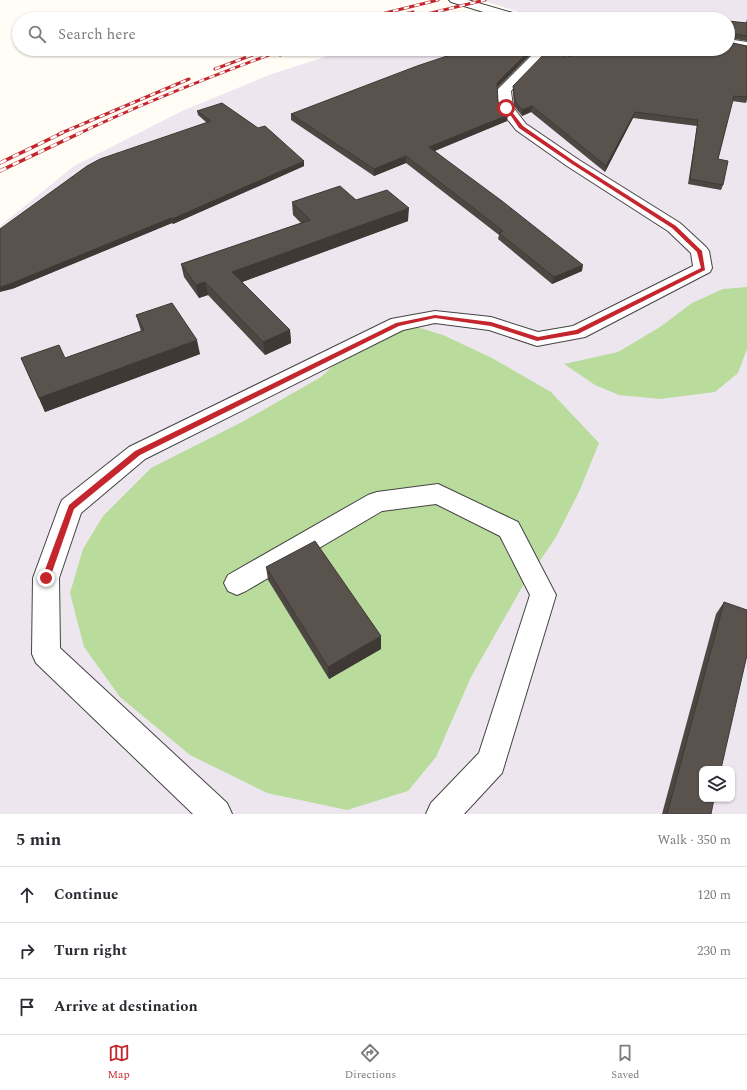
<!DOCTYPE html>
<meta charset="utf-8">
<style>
:root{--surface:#fff;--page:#f2f2f3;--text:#2b2b33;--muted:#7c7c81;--line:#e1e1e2;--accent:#c4262e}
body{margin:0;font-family:Spectral,serif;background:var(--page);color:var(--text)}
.controls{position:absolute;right:12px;bottom:12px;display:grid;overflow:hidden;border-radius:8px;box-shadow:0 1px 3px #0004}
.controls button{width:36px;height:36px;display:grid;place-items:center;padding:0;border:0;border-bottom:1px solid var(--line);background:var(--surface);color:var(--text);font:20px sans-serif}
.stop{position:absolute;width:12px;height:12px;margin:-9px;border:3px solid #c4262e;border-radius:50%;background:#fff}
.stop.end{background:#c4262e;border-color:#fff;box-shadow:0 1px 4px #0008}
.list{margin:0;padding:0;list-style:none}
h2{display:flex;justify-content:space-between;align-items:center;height:52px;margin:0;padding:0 16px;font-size:17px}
h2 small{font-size:13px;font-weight:400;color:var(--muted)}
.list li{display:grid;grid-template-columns:26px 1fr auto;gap:12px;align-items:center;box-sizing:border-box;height:56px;padding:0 16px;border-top:1px solid var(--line)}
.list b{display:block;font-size:15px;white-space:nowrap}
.list em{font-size:13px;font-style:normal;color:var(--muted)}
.icon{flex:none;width:22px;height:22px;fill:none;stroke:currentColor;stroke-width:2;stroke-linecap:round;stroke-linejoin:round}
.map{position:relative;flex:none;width:747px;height:814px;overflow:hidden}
.search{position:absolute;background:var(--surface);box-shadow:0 1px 3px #0004;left:12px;right:12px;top:12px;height:44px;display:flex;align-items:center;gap:10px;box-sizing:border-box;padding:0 14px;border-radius:22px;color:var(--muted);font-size:15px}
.sheet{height:220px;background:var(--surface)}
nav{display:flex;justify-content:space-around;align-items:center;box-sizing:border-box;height:56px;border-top:1px solid var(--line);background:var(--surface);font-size:11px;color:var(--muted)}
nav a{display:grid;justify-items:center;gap:2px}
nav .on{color:var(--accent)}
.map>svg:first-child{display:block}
.industrial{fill:#eee6ef;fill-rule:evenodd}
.forest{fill:#b9dc9c}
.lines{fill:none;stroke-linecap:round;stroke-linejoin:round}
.minor-casing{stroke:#444;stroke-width:2}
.minor{fill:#fff;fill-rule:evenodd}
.rail-far1-casing{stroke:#c4262e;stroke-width:3}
.rail-casing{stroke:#c4262e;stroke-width:3.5}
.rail-far1{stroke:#fff;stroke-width:2;stroke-dasharray:5.5;stroke-linecap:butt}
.rail{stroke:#fff;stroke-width:2.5;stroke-dasharray:7;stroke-linecap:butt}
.wall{fill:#4d4742}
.shaded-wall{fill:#3f3936}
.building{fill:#5a524d;stroke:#3f3936}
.route{fill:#c4262e}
</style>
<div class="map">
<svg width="747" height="814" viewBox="0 0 747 814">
<rect width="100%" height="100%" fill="#fffdf5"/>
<g class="industrial">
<polygon points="481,0 747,0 747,41 728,38 728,19 541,19"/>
<path d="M349 49H723L747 52V814H0V226L74 166 182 111 269 75ZM702 769H732V799H702Z"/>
</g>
<g class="forest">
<polygon points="747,287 747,349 738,373 715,392 660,399 619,395 595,385 564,364 618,352 660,327 692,303 723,289"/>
<polygon points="417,327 443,335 492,358 551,392 599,443 579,492 556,537 521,589 471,677 436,757 408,791 347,810 267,793 190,755 120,697 84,647 70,593 83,549 103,516 151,468 242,422 321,377 344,356 376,333"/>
</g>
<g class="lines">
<g class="minor-casing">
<g id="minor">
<polygon points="449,0 468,0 523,16 525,19 506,19 451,2"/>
<polygon points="728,39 747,42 747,50 728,47"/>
<polygon points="538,49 551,49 511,91 513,107 526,124 579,160 680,223 706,247 709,251 712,268 710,272 585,337 537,346 489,330 435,323 403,330 145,459 81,513 59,578 60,648 227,803 232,814 193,814 36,663 32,654 33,578 59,507 62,500 129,447 391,319 435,311 491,317 538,332 573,326 693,266 691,253 668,231 567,166 516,130 501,111 499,108 497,90"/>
<polygon points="438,484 518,522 556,595 502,773 464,814 426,814 431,803 479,753 530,595 500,536 436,504 382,511 246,591 237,595 228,591 224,583 228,575 368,495 377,492"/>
</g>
</g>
<use href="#minor" class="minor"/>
<g class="rail-far1-casing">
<g id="rail-far1">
<polyline points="361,19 438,0"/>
<polyline points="384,19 413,12"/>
<polyline points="406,19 485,0"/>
<polyline points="280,55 299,49"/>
<polyline points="215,69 268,49"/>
<polyline points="59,134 189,79"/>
<path d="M78 134C145 102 214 75 285 49"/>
</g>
</g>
<g class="rail-casing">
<g id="rail">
<polyline points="0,163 62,133"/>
<polyline points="0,171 80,133"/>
</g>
</g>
<use href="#rail-far1" class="rail-far1"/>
<use href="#rail" class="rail"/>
</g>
<g class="wall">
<polygon points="747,19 747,41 728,38 728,42 747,46 747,100 746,103 732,101 718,159 723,185 721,190 688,184 697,126 633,118 605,172 531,112 522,116 514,106 513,92 513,86 567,57 652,51 728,49 728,21 746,23"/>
<polygon points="536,49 497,88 498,102 507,121 435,151 582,271 552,284 498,239 499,235 406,163 374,176 291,120 291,114"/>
<polygon points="197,111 304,166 173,224 172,223 12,289 207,123 198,115"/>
<polygon points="356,200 408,221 242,282 290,330 291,343 265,355 208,295 199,298 184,277 181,264 301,223 293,215 292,202"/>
<polygon points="136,315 200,354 45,412 21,358 65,358 141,331"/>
<polygon points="266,567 381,649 329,679 268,580"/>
<polygon points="724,602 711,814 662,814 716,614"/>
</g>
<g class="shaded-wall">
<polygon points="531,49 536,49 496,89 497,83"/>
<polygon points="532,106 531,112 522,116 522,110"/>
<polygon points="635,112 633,118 605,172 606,166"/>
<polygon points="508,115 507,121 429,153 429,147"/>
<polygon points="406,156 406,163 374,176 374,169"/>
<polygon points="304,161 304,166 173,224 172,219"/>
<polygon points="409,208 408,221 234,285 232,272"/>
<polygon points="171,218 172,223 12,289 0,292 0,287"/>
<polygon points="583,265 582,271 552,284 554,277"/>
<polygon points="205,282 208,295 199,298 196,285"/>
<polygon points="290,330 291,343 265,355 263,342"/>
<polygon points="197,340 200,354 45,412 39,398"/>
<polygon points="381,636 381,649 329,679 328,667"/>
</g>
<g class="building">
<polygon points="702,18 713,19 702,19"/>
<polygon points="728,21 747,23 747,36 730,33 728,34 728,42 747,46 747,97 734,96 718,159 728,161 723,185 690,179 698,120 635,112 606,166 532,106 522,110 515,101 513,86 549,49 567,57 593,49 643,49 652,51 653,49 728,49"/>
<polygon points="468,49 531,49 497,83 498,102 508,115 429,147 502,201 583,265 554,277 499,233 503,231 406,156 374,169 291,114 417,66"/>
<polygon points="222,103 258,128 265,126 304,161 172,219 171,218 10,284 0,287 0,229 87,166 100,159 211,121 197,111"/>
<polygon points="340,186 356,200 387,190 409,208 232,272 290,330 263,342 205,282 196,285 181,264 310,220 292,202"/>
<polygon points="172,303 197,340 39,398 21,358 59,345 65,358 144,330 136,315"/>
<polygon points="315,541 381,636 328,667 266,567"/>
<polygon points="724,602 747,610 747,655 721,769 702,769 702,799 714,799 711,814 667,814"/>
</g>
<polygon class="route" points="505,107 508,107 523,126 575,162 676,226 702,251 705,270 578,334 537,341 491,326 435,318 399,326 140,455 74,509 50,578 46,582 43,581 42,578 69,505 135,451 396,323 435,315 491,322 538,337 576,330 701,268 697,252 672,228 572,164 519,128"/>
</svg>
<div class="controls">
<button><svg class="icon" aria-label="layers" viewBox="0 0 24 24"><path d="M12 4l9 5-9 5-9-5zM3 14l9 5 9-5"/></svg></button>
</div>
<div class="stop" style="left:506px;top:108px"></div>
<div class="stop end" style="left:46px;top:578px"></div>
<div class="search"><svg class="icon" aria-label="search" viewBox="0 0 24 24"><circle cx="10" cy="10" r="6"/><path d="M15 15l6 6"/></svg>Search here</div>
</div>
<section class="sheet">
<h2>5 min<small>Walk · 350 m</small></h2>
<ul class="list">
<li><svg class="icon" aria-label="ahead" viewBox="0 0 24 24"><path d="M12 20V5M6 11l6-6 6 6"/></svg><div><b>Continue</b></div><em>120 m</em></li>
<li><svg class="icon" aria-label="right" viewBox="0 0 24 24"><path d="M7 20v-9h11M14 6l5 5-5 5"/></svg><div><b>Turn right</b></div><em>230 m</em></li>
<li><svg class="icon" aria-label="arrive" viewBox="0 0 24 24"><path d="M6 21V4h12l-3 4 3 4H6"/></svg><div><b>Arrive at destination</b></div></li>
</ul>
</section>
<nav>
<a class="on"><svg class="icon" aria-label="map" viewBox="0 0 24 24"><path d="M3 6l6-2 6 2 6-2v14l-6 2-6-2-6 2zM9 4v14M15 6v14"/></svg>Map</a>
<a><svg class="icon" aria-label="directions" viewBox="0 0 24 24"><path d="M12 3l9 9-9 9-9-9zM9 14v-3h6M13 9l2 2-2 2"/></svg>Directions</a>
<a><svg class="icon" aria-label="saved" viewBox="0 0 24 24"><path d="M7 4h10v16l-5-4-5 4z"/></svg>Saved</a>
</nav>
